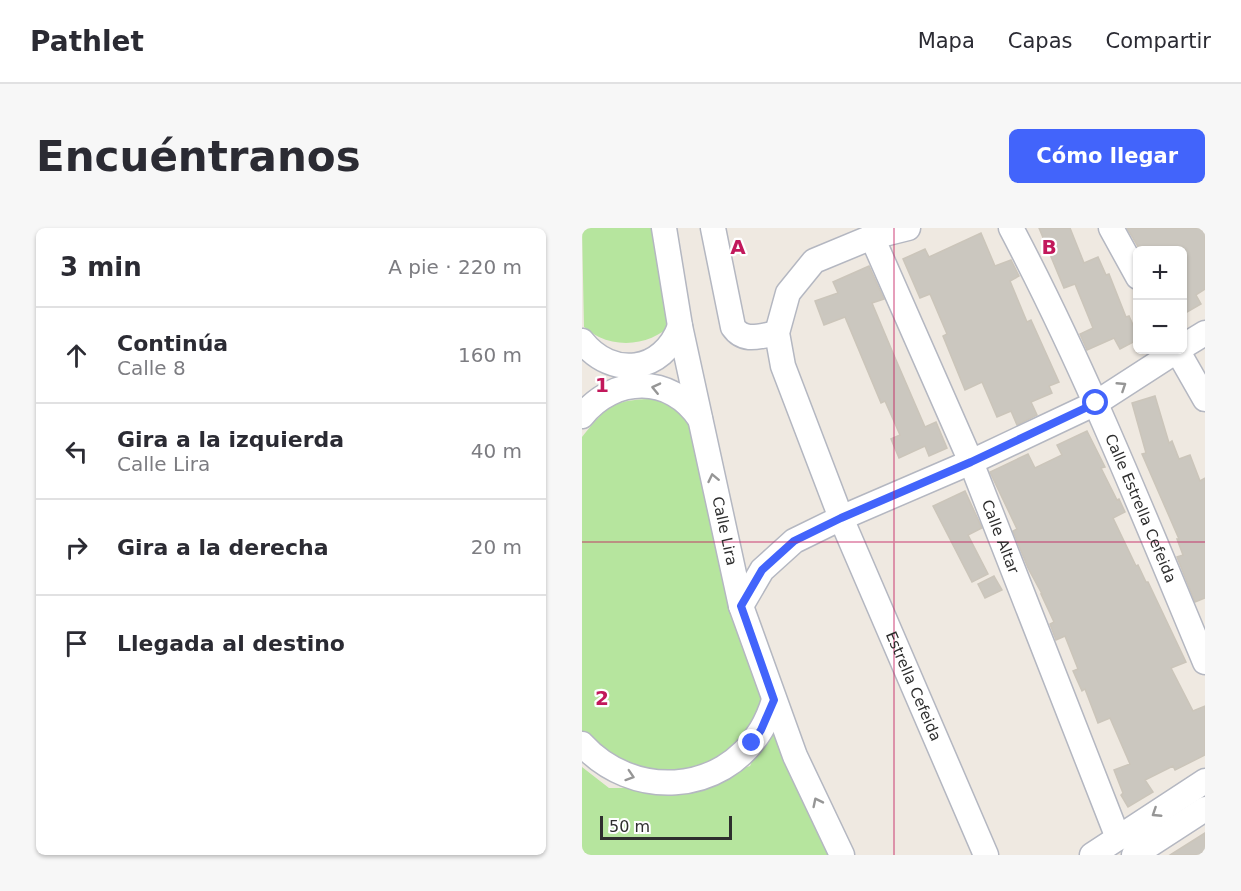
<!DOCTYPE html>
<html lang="es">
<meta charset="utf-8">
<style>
:root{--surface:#fff;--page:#f7f7f7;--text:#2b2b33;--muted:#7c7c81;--line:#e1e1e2;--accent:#4264fb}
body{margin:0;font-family:"DejaVu Sans",sans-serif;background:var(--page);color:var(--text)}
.controls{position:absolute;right:18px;top:18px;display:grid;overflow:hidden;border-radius:9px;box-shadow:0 2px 4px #0004}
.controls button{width:54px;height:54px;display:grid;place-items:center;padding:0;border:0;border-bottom:2px solid var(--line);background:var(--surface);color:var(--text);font:30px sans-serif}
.scale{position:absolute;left:18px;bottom:15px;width:132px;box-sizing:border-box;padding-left:6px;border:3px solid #2e2e2e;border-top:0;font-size:16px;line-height:21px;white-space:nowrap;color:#2e2e2e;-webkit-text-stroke:4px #fff;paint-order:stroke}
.stop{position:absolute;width:18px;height:18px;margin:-14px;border:4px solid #4264fb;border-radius:50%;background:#fff}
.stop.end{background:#4264fb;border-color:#fff;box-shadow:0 2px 6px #0008}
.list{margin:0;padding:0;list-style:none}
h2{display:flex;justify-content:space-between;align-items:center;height:78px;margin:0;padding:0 24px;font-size:26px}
h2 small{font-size:20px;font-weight:400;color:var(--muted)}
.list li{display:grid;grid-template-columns:39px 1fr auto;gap:18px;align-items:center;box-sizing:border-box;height:96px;padding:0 24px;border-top:2px solid var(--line)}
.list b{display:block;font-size:22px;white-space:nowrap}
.list p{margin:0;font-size:20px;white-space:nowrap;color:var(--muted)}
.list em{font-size:20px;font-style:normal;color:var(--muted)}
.icon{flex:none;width:33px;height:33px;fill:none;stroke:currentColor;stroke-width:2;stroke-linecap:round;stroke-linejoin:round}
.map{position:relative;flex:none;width:623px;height:627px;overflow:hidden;border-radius:9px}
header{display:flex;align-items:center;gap:36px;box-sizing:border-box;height:84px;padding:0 30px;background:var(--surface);border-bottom:2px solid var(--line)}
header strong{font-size:28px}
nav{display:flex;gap:33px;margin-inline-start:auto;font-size:21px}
.intro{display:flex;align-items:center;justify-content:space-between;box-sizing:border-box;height:144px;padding:0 36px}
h1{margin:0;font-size:42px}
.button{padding:15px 27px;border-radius:9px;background:var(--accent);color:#fff;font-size:21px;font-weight:700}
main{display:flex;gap:36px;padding:0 36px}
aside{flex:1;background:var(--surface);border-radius:9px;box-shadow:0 2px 4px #0004}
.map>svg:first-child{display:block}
.green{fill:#b6e59e}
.building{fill:#cbc7bf;stroke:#cbc5ba;stroke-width:1.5}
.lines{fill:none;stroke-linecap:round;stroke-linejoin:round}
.minor-casing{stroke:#b4b7c1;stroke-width:27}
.minor{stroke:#fff;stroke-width:24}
.oneway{stroke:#969696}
.route{stroke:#4264fb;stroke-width:8}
.grid{fill:none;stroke:#c2185b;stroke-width:1.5;stroke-opacity:0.55}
.labels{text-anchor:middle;stroke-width:4.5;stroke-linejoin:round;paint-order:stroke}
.street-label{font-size:15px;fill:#2e2e2e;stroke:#fff}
.grid-label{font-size:20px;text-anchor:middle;font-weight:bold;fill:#c2185b;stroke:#fff;stroke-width:4.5;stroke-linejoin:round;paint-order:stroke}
</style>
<header>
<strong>Pathlet</strong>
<nav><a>Mapa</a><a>Capas</a><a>Compartir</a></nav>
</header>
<div class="intro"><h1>Encuéntranos</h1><a class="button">Cómo llegar</a></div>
<main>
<aside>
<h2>3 min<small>A pie · 220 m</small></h2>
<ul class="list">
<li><svg class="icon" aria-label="ahead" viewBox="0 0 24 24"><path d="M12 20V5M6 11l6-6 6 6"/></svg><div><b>Continúa</b><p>Calle 8</p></div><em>160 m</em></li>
<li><svg class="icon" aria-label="left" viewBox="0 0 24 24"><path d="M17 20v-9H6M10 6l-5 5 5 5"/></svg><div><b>Gira a la izquierda</b><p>Calle Lira</p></div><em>40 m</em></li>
<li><svg class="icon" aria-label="right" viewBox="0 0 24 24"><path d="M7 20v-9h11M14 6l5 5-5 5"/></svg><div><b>Gira a la derecha</b></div><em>20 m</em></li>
<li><svg class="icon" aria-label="arrive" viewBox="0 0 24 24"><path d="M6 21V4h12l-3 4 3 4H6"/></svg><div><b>Llegada al destino</b></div></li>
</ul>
</aside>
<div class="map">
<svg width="623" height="627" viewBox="0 0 623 627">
<rect width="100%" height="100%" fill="#efe9e1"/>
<g class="green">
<path d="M0 0H73L91 95C73 114 43 121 17 109 12 107 7 102 2 99Z"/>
<path d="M68 171 89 173 113 195 183 476 155 525 139 535 40 551 0 518V209C24 180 29 172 68 171Z"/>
<polygon points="191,488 257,627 0,627 0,539 27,560 65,560 108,557 168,538"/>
</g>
<g class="building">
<polygon points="457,0 488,0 502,35 516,29 524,47 527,46 544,89 547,88 555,106 555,112 538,121 532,110 505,122 498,106 511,100 493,56 482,60"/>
<polygon points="545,0 623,0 623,61 614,67 619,76 600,87 600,22 558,22"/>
<polygon points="399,5 413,38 429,32 437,48 428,53 445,94 449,92 477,154 467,158 470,165 449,174 455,187 435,197 429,183 415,189 400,154 383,162 361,108 365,106 348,66 338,70 321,31 343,21 347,29"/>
<polygon points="287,38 302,71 290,75 311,125 343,199 354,194 365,220 347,228 343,218 317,230 309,211 318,207 303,173 299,175 263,89 242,97 233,73 256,65 251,54"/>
<polygon points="573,168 587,215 590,213 597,231 608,227 618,253 623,250 623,370 613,374 595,329 601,327 595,311 597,311 560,226 564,225 550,175"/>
<polygon points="505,203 523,239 519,240 535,272 537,271 543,284 531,290 554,338 556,337 564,354 566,354 604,434 589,440 611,483 623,478 623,527 593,542 591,538 563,552 571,564 546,579 539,567 541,565 532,542 548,536 528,490 516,495 503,461 500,463 491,443 496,441 483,408 474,412 468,396 472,394 459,366 460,366 446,340 431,303 435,301 408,244 446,226 453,240 480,227 475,217"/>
<polygon points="383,263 400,300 386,307 406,346 390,354 351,278"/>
<polygon points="412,348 420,362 403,370 396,356"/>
<polygon points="623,605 623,627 588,627"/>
</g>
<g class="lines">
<g class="minor-casing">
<g id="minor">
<path id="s1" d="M82 0 98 98 159 378 213 528 260 627"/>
<path d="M131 0 151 99C162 115 178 108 195 105"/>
<path id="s2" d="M326 0 290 9 232 33 206 65 195 105 201 138 259 290 404 627"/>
<path id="s3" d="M429 0C503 140 562 288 623 434"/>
<polyline points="529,0 556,49"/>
<path id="s4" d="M290 9 389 234 536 610"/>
<path d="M0 113C30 151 81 145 98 98"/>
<polyline points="600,119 623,105"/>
<polyline points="595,122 623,171"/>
<path d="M0 188C32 148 89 146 118 191"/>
<polyline points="159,378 180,342 212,313 259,290 389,234 514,175 596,122"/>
<path d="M0 516C50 571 139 568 179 502 185 492 189 482 192 472"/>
<polyline points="510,627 623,553"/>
<polyline points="552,627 623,581"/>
</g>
</g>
<use href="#minor" class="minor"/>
</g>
<defs><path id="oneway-chevron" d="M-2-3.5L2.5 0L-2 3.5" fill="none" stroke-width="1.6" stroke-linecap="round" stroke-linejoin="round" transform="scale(1.5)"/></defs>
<g class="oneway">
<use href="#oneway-chevron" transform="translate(540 158) rotate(-33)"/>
<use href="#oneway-chevron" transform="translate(74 160) rotate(-167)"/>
<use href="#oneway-chevron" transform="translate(131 250) rotate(-102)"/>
<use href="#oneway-chevron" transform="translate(48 548) rotate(18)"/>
<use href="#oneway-chevron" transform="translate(235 574) rotate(-116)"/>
<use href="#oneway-chevron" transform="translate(574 585) rotate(147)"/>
</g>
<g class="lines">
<polyline class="route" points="170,515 179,502 192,472 159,378 180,342 212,313 259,290 389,234 514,175"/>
</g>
<path class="grid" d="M312 0V627M0 314H623"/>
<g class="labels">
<g class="street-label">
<text dy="5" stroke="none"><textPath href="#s3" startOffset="309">Calle Estrella Cefeida</textPath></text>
<text dy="5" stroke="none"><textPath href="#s1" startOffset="309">Calle Lira</textPath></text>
<text dy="5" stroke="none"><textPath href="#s4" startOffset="326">Calle Altar</textPath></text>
<text dy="5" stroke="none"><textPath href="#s2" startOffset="562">Estrella Cefeida</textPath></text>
</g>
</g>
<g class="grid-label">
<text x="156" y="26">A</text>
<text x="467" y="26">B</text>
<text x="20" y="164">1</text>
<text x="20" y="477">2</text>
</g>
</svg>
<div class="controls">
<button>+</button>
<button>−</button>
</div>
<div class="scale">50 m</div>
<div class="stop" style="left:514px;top:175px"></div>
<div class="stop end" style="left:170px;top:515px"></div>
</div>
</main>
